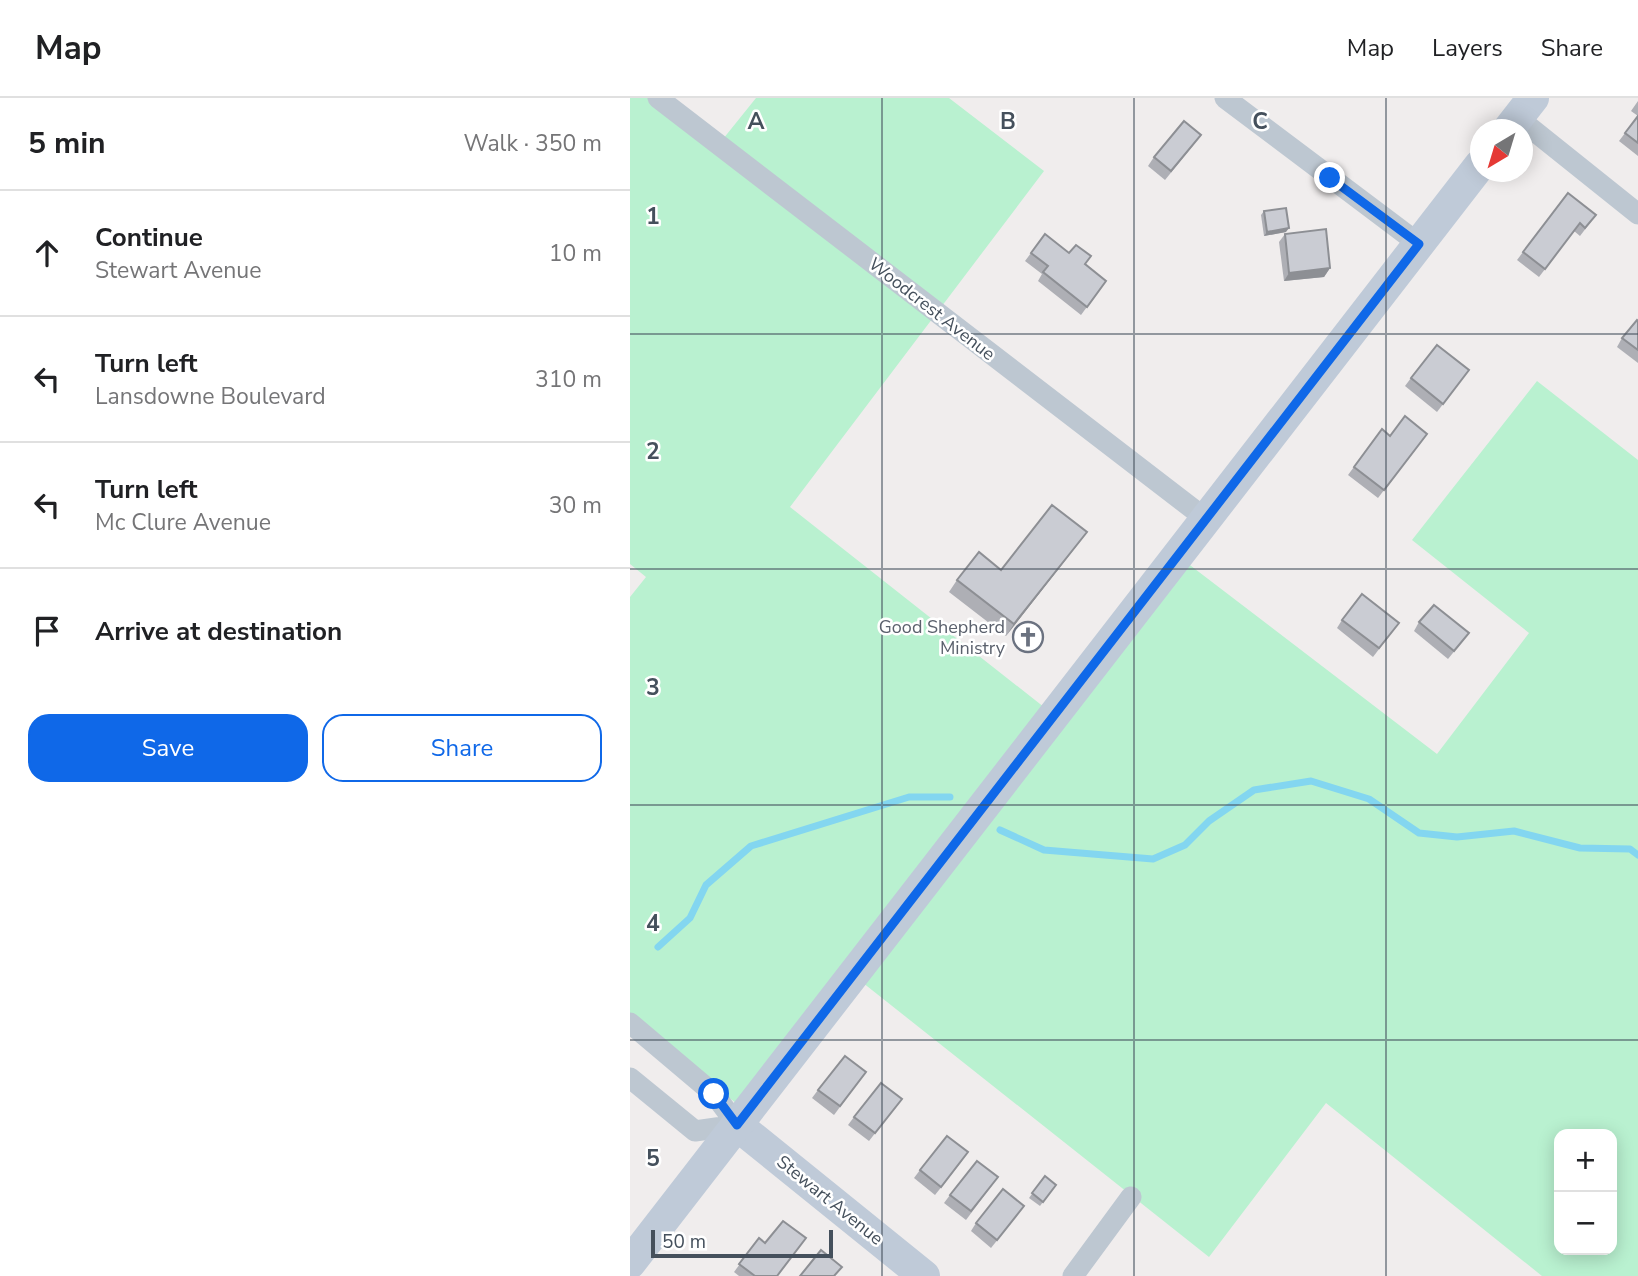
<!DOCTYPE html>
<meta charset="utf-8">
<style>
:root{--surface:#fff;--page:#f2f2f2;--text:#202124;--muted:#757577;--line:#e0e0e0;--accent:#0f68e8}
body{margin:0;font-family:"Nunito Sans",sans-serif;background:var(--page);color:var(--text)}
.controls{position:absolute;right:21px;bottom:21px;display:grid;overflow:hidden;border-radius:14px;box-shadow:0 4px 18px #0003}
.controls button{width:63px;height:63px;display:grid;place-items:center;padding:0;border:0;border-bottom:2px solid var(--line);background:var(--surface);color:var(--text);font:35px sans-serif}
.compass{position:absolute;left:840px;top:21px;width:63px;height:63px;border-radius:50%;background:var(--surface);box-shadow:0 4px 18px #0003;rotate:218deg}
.scale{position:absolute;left:21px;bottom:18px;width:182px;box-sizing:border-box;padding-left:7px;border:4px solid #45505c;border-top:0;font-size:19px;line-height:24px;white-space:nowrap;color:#45505c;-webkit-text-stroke:5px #fff;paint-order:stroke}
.stop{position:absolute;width:21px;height:21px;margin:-16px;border:5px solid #0f68e8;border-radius:50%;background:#fff}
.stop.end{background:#0f68e8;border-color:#fff;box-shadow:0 2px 7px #0008}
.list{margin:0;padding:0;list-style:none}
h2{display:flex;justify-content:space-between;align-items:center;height:91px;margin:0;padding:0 28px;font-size:30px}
h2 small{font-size:23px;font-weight:400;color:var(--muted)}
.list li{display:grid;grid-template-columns:46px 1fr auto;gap:21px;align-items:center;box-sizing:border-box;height:126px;padding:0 28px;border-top:2px solid var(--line)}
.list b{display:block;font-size:26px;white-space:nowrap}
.list p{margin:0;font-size:23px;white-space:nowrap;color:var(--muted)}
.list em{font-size:23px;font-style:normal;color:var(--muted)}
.actions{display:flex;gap:14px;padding:21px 28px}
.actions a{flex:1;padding:16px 0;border:2px solid var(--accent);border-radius:21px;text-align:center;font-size:24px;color:var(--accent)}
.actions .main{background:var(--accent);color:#fff}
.icon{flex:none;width:38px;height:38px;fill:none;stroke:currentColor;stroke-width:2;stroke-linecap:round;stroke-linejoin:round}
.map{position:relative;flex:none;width:1008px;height:1178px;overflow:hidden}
header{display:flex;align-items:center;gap:42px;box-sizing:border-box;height:98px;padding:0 35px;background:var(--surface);border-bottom:2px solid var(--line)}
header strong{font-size:33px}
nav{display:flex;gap:38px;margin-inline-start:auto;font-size:24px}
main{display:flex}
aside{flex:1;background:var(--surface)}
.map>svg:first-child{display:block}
.green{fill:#b9f1d0;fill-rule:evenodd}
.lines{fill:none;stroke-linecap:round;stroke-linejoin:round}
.stream{stroke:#83d6f0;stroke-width:7}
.street{stroke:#bdc7d1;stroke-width:21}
.secondary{stroke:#bfcad8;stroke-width:32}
.wall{fill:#aeafb5}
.shaded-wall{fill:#8d8f94}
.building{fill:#caccd3;stroke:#8d8f94;stroke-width:2}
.route{stroke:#0f68e8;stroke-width:9}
.grid{fill:none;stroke:#45505c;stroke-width:2;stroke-opacity:0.55}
.labels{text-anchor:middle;stroke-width:5;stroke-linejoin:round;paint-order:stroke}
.street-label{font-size:18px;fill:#45505c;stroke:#fff}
.worship-label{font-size:18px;fill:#5b616d;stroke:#fff;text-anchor:end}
.grid-label{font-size:23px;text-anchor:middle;font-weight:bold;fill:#45505c;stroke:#fff;stroke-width:5;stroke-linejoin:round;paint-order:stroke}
</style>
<header>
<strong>Map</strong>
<nav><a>Map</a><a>Layers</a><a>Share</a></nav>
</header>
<main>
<aside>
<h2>5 min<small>Walk · 350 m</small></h2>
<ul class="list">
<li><svg class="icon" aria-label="ahead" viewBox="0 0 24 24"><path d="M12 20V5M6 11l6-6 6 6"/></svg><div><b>Continue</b><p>Stewart Avenue</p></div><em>10 m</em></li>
<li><svg class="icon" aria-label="left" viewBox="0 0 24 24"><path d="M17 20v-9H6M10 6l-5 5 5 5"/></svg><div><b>Turn left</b><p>Lansdowne Boulevard</p></div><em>310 m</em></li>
<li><svg class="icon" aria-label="left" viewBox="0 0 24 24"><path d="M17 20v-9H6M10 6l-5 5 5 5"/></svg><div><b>Turn left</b><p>Mc Clure Avenue</p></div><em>30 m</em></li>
<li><svg class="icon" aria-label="arrive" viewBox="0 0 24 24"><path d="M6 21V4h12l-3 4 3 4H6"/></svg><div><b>Arrive at destination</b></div></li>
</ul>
<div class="actions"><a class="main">Save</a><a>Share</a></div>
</aside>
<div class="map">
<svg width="1008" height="1178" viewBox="0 0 1008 1178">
<rect width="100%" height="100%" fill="#f0eded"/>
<path class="green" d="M0 0H28L89 46 126 0H319L414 73 160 409 424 617 548 458 807 656 899 535 782 442 907 283 1008 362V1178H912L696 1005 579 1159 223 877 117 1014 0 920V499L16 479 0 466ZM929 1036H982V1152H929Z"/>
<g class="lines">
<g class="stream">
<polyline points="370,732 414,752 523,761 555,747 579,723 624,692 681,683 739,701 789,735 827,739 884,733 950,750 1000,751 1008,757"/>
<polyline points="28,849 60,820 76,787 121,748 279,699 320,699"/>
</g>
<g class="street">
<polyline points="28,0 576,421"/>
<polyline points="595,0 789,146"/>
<polyline points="888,20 1008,116"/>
<polyline points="0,925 84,996 107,1027 65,1033 0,980"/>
<polyline points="443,1178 501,1099"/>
</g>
<g class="secondary">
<polyline points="878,32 903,0"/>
<polyline points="107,1027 294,1178"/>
<polyline points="0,1165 850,67"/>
</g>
</g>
<g class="wall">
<polygon points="1008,3 1008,58 989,43 1008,18 1001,13"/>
<polygon points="565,45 535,82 518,68 524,59"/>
<polygon points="634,113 656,134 634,138 631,117"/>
<polygon points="966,117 950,138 944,133 909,179 887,162 893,154"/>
<polygon points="655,136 700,170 694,179 654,183 649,144"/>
<polygon points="401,155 439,155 476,183 451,217 408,183 412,176 395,163"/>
<polygon points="1008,223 1008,265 987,249 992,240"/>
<polygon points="839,272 807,314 775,288 781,280"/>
<polygon points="752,331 760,338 797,336 748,400 718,377"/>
<polygon points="457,434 376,538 319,494 327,482 371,472"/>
<polygon points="712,522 769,525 743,559 707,530"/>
<polygon points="789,524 839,535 818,561 784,533"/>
<polygon points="236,974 204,1017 182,1000 188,992"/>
<polygon points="272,1001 239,1043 218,1027 224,1019"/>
<polygon points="332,1063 305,1097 284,1080 290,1072"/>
<polygon points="415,1078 426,1087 410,1108 399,1100"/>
<polygon points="368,1079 336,1122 314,1105 320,1097"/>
<polygon points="388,1116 361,1150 341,1133 346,1125"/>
<polygon points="129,1140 148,1178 109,1178 104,1174"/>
</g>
<g class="shaded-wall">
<polygon points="659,130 656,134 634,138 637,134"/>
<polygon points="700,170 694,179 654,183 659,175"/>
<polygon points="457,434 448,446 376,538 384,526"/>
</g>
<g class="building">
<polygon points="1008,18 1008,45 995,35"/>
<polygon points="554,23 571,37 541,73 524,59"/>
<polygon points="938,95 966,117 955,130 950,125 915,171 893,154"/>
<polygon points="656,110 659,130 637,134 634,113"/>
<polygon points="696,131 700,170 659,175 655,136"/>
<polygon points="415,136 439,155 446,147 461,158 455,166 476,183 457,209 413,174 418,168 401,155"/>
<polygon points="1007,222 1008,223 1008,252 992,240"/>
<polygon points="807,247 839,272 813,306 781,280"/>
<polygon points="775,318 797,336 754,392 724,369 752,331 760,338"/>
<polygon points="422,407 457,434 384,526 327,482 349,454 371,472"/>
<polygon points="732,496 769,525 749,550 712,522"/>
<polygon points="804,507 839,535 824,553 789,524"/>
<polygon points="215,958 236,974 210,1008 188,992"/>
<polygon points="251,985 272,1001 245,1035 224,1019"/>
<polygon points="317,1038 338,1054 311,1089 290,1072"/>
<polygon points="347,1063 368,1079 341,1113 320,1097"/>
<polygon points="415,1078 426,1087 413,1104 402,1095"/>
<polygon points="373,1091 394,1108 367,1142 346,1125"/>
<polygon points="153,1123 176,1140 147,1178 125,1178 109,1166 129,1140 135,1145"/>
<polygon points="191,1152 212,1169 204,1178 170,1178"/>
</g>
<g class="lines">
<polyline class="route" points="84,996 107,1027 789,146 700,80"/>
</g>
<path class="grid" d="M252 0V1178M504 0V1178M756 0V1178M0 236H1008M0 471H1008M0 707H1008M0 942H1008"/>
<defs>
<g id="church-ring" transform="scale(1.575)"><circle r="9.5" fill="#fff" stroke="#6b7280" stroke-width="1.5"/><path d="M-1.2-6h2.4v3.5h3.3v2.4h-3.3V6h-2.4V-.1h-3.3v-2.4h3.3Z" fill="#6b7280"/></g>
</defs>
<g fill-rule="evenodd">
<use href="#church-ring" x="398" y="539"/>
</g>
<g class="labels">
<g class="street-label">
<text transform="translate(302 211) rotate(38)" y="6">Woodcrest Avenue</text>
<text transform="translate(200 1102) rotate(39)" y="6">Stewart Avenue</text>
</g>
<g class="worship-label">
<text x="375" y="535">Good Shepherd<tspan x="375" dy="21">Ministry</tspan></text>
</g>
</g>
<g class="grid-label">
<text x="126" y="31">A</text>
<text x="378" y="31">B</text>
<text x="630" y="31">C</text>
<text x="23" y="126">1</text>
<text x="23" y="361">2</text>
<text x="23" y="597">3</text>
<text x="23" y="833">4</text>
<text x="23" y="1068">5</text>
</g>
</svg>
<div class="controls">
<button>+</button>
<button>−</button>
</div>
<svg class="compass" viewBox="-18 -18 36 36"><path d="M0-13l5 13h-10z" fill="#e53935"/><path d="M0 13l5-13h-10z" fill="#757577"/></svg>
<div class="scale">50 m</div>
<div class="stop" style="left:84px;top:996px"></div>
<div class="stop end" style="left:700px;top:80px"></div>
</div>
</main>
